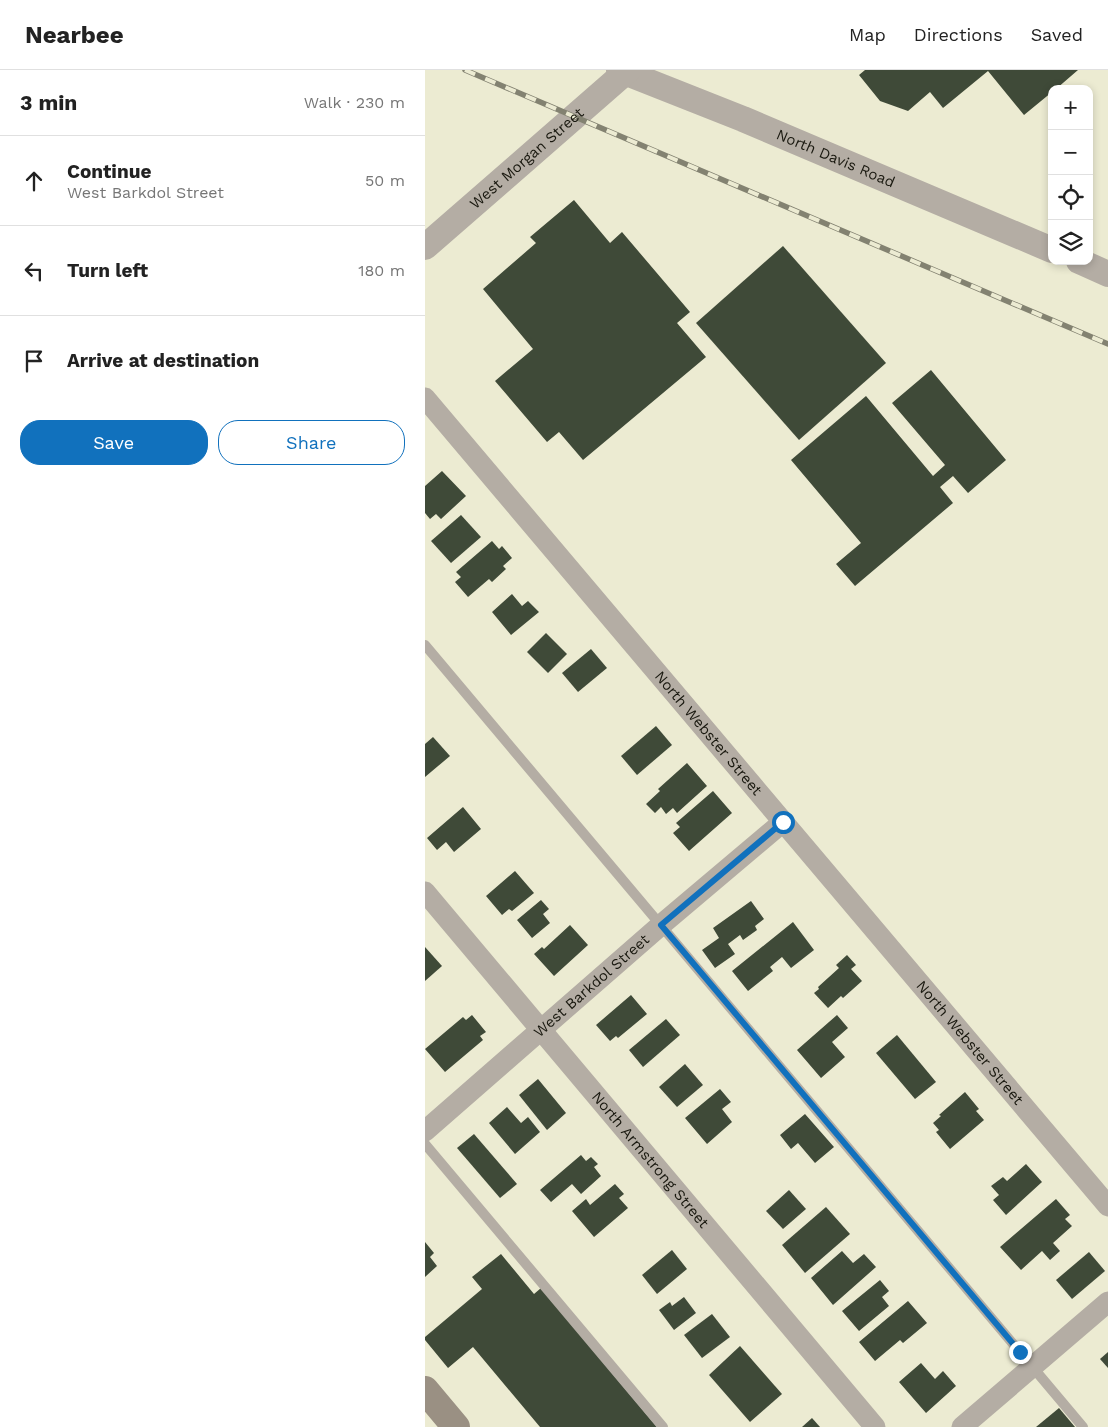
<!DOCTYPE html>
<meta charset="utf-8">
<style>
:root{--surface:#fff;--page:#f2f2f2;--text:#222;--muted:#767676;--line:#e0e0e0;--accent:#1171bd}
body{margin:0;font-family:"Work Sans",sans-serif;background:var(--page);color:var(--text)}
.controls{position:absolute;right:15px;top:15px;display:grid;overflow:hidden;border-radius:10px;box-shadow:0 2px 8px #0003}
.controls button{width:45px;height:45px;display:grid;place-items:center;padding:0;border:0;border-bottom:1px solid var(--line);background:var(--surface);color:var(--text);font:25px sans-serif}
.stop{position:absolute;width:15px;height:15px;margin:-11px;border:4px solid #1171bd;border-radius:50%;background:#fff}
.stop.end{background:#1171bd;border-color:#fff;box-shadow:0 1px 5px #0008}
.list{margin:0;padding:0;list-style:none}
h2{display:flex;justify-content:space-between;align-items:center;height:65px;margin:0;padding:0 20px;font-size:21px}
h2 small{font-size:16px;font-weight:400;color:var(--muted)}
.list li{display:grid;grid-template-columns:32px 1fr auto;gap:15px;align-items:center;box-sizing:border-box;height:90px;padding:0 20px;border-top:1px solid var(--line)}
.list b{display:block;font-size:19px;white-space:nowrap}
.list p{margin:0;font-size:16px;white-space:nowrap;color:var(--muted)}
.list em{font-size:16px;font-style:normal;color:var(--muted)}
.actions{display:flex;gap:10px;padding:15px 20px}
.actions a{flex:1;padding:11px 0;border:1px solid var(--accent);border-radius:20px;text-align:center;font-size:18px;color:var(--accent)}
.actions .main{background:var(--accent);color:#fff}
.icon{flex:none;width:28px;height:28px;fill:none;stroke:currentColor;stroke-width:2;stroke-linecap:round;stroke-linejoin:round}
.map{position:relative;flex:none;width:683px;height:1357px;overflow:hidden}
header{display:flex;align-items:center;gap:30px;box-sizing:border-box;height:70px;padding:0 25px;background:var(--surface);border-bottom:1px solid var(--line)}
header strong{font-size:24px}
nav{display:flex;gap:28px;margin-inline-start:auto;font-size:18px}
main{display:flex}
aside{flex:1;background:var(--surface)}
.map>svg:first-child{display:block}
.building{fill:#3f4a38}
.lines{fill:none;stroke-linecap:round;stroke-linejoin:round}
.service{stroke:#b4ada4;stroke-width:10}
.minor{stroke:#b4ada4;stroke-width:21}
.tertiary{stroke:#b4ada4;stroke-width:26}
.secondary{stroke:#9a9083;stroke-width:28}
.rail-casing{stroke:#838271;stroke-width:5.5}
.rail{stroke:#ecebd2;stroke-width:4;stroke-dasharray:11;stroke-linecap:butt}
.route{stroke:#1171bd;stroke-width:6}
.labels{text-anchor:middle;stroke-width:5;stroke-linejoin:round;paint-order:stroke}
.street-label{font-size:15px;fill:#19180f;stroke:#ecebd2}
</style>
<header>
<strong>Nearbee</strong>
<nav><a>Map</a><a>Directions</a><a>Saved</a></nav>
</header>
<main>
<aside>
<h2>3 min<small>Walk · 230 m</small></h2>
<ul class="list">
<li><svg class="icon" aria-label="ahead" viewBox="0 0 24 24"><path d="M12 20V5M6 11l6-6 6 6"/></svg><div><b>Continue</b><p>West Barkdol Street</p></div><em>50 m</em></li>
<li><svg class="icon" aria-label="left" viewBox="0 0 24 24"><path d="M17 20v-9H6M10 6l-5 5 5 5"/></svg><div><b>Turn left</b></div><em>180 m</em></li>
<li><svg class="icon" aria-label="arrive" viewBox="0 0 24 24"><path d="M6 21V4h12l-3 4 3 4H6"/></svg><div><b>Arrive at destination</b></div></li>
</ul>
<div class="actions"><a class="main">Save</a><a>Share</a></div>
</aside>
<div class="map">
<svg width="683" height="1357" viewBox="0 0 683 1357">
<rect width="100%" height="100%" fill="#ecebd2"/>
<g class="building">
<polygon points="440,0 653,0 631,19 627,19 627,22 599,45 563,1 518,38 505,22 483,41 455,31 434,5"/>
<polygon points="149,130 185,173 197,162 265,242 252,253 281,287 158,390 134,362 122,372 70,311 108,279 58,219 111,173 105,167"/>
<polygon points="358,176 461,293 374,370 271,253"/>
<polygon points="506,300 581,390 543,423 528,406 515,417 528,433 430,516 411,494 436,473 366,390 441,326 508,406 520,395 467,333"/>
<polygon points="17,401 41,426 16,449 11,444 5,449 0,443 0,416"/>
<polygon points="36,445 56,467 26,493 6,471"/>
<polygon points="67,471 74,479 77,476 87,488 78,496 81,499 67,512 64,509 43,527 30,512 36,507 31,502"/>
<polygon points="87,524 97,536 103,531 114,542 86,565 67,542"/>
<polygon points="121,563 142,584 123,603 102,582"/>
<polygon points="166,579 182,598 153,622 137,603"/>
<polygon points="231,656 247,675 212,705 196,686"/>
<polygon points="8,667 25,686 0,707 0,674"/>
<polygon points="262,693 282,716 252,743 248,738 241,744 236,737 230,743 221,734 235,721 233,719"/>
<polygon points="288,721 307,743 264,781 248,763 255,757 251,753"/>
<polygon points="38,737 56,759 29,782 21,772 12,780 2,768"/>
<polygon points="90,801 109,823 87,841 84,839 77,845 61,826"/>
<polygon points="116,830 124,839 118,844 125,853 107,868 92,850"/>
<polygon points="326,831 339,849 330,856 332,860 318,870 315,865 303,874 310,884 290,898 277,880 294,868 288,858"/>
<polygon points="368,852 389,880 366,898 357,887 345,897 348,901 323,921 307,901"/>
<polygon points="145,855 163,875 129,906 109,884 117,877 119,879"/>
<polygon points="0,877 17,896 0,911"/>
<polygon points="422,885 431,895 426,899 437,911 418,928 416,926 403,938 389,923 394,919 393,917 414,898 411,895"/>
<polygon points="206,925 222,944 193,968 191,966 185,971 171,955"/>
<polygon points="47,945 61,962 55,966 58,970 20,1002 0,979 38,947 41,950"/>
<polygon points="412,945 423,958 407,972 420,987 396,1008 372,980"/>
<polygon points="241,949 255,965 218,997 204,980"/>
<polygon points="472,965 511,1012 490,1029 451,983"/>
<polygon points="260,994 278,1015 252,1037 234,1017"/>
<polygon points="113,1009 141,1043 122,1060 94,1025"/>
<polygon points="295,1019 306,1032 297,1039 307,1052 282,1074 260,1048"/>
<polygon points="540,1022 554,1039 551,1041 559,1050 525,1079 511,1062 514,1060 508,1053 516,1046 514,1045"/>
<polygon points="82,1037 96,1053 103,1047 115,1062 90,1084 64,1053"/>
<polygon points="380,1044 409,1077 390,1093 373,1073 366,1079 355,1065"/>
<polygon points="49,1064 92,1114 75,1128 32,1078"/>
<polygon points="156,1085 161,1091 166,1087 173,1094 169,1097 176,1106 156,1124 147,1114 126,1132 115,1120"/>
<polygon points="601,1094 617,1112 581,1145 568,1130 574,1125 566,1116 578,1107 582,1111"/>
<polygon points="190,1114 199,1124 194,1128 203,1138 169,1167 147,1141 161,1129 165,1135"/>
<polygon points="364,1120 381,1139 358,1159 341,1141"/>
<polygon points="631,1129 645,1145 640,1149 647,1156 628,1173 635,1181 625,1190 617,1181 596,1200 575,1177"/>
<polygon points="401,1137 425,1164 380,1203 357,1175"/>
<polygon points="0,1172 9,1183 5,1187 12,1196 0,1207"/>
<polygon points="247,1180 262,1199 232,1224 217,1205"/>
<polygon points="417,1181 428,1193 439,1184 451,1197 408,1235 386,1208"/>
<polygon points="664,1182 680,1201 647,1229 631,1210"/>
<polygon points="76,1184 109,1224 116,1218 232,1357 115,1357 48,1277 23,1298 0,1270 0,1267 57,1219 47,1207"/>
<polygon points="455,1210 464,1221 457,1227 464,1236 434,1261 417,1241"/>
<polygon points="259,1227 271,1243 249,1260 234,1240 245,1232 247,1236"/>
<polygon points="483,1231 502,1253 478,1273 475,1270 450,1291 434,1272"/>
<polygon points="287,1244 305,1267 277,1288 259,1265"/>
<polygon points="315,1276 357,1324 325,1352 284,1305"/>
<polygon points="683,1282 683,1298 675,1289"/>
<polygon points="496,1293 510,1309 518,1301 531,1316 501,1343 474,1312"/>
<polygon points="634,1338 650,1357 611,1357"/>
<polygon points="387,1348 395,1357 377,1357"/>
</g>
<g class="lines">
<g class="service">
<polyline points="0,575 658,1357"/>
<polyline points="0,1074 238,1357"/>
</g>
<g class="minor">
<path id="s1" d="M0 328 683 1136"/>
<path id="s2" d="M0 822 450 1357"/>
<path id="s3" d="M0 1061 236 855 358 752"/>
<polyline points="537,1357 683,1232"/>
</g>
<g class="tertiary">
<path id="s4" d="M194 0 318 49 627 180"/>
<path id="s5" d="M0 177 203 0"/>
<polyline points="654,191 683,204"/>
</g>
<polyline class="secondary" points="0,1320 31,1357"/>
<g class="rail-casing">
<polyline id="rail" points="40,0 683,274"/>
</g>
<use href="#rail" class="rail"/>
</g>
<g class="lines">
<polyline class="route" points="358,752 236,855 595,1282"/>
</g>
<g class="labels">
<g class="street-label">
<text dy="5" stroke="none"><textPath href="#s4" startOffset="234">North Davis Road</textPath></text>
<text dy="5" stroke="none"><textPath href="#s5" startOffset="135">West Morgan Street</textPath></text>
<text dy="5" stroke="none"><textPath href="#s1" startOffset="439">North Webster Street</textPath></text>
<text dy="5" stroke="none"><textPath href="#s3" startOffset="221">West Barkdol Street</textPath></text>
<text dy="5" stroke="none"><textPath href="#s1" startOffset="844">North Webster Street</textPath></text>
<text dy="5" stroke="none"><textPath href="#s2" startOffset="350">North Armstrong Street</textPath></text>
</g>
</g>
</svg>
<div class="controls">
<button>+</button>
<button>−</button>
<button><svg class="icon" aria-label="locate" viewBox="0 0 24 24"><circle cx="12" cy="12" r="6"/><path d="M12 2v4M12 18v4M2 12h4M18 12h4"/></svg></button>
<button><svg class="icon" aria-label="layers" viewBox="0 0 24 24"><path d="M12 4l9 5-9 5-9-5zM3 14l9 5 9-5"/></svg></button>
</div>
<div class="stop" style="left:358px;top:752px"></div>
<div class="stop end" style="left:595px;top:1282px"></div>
</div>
</main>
